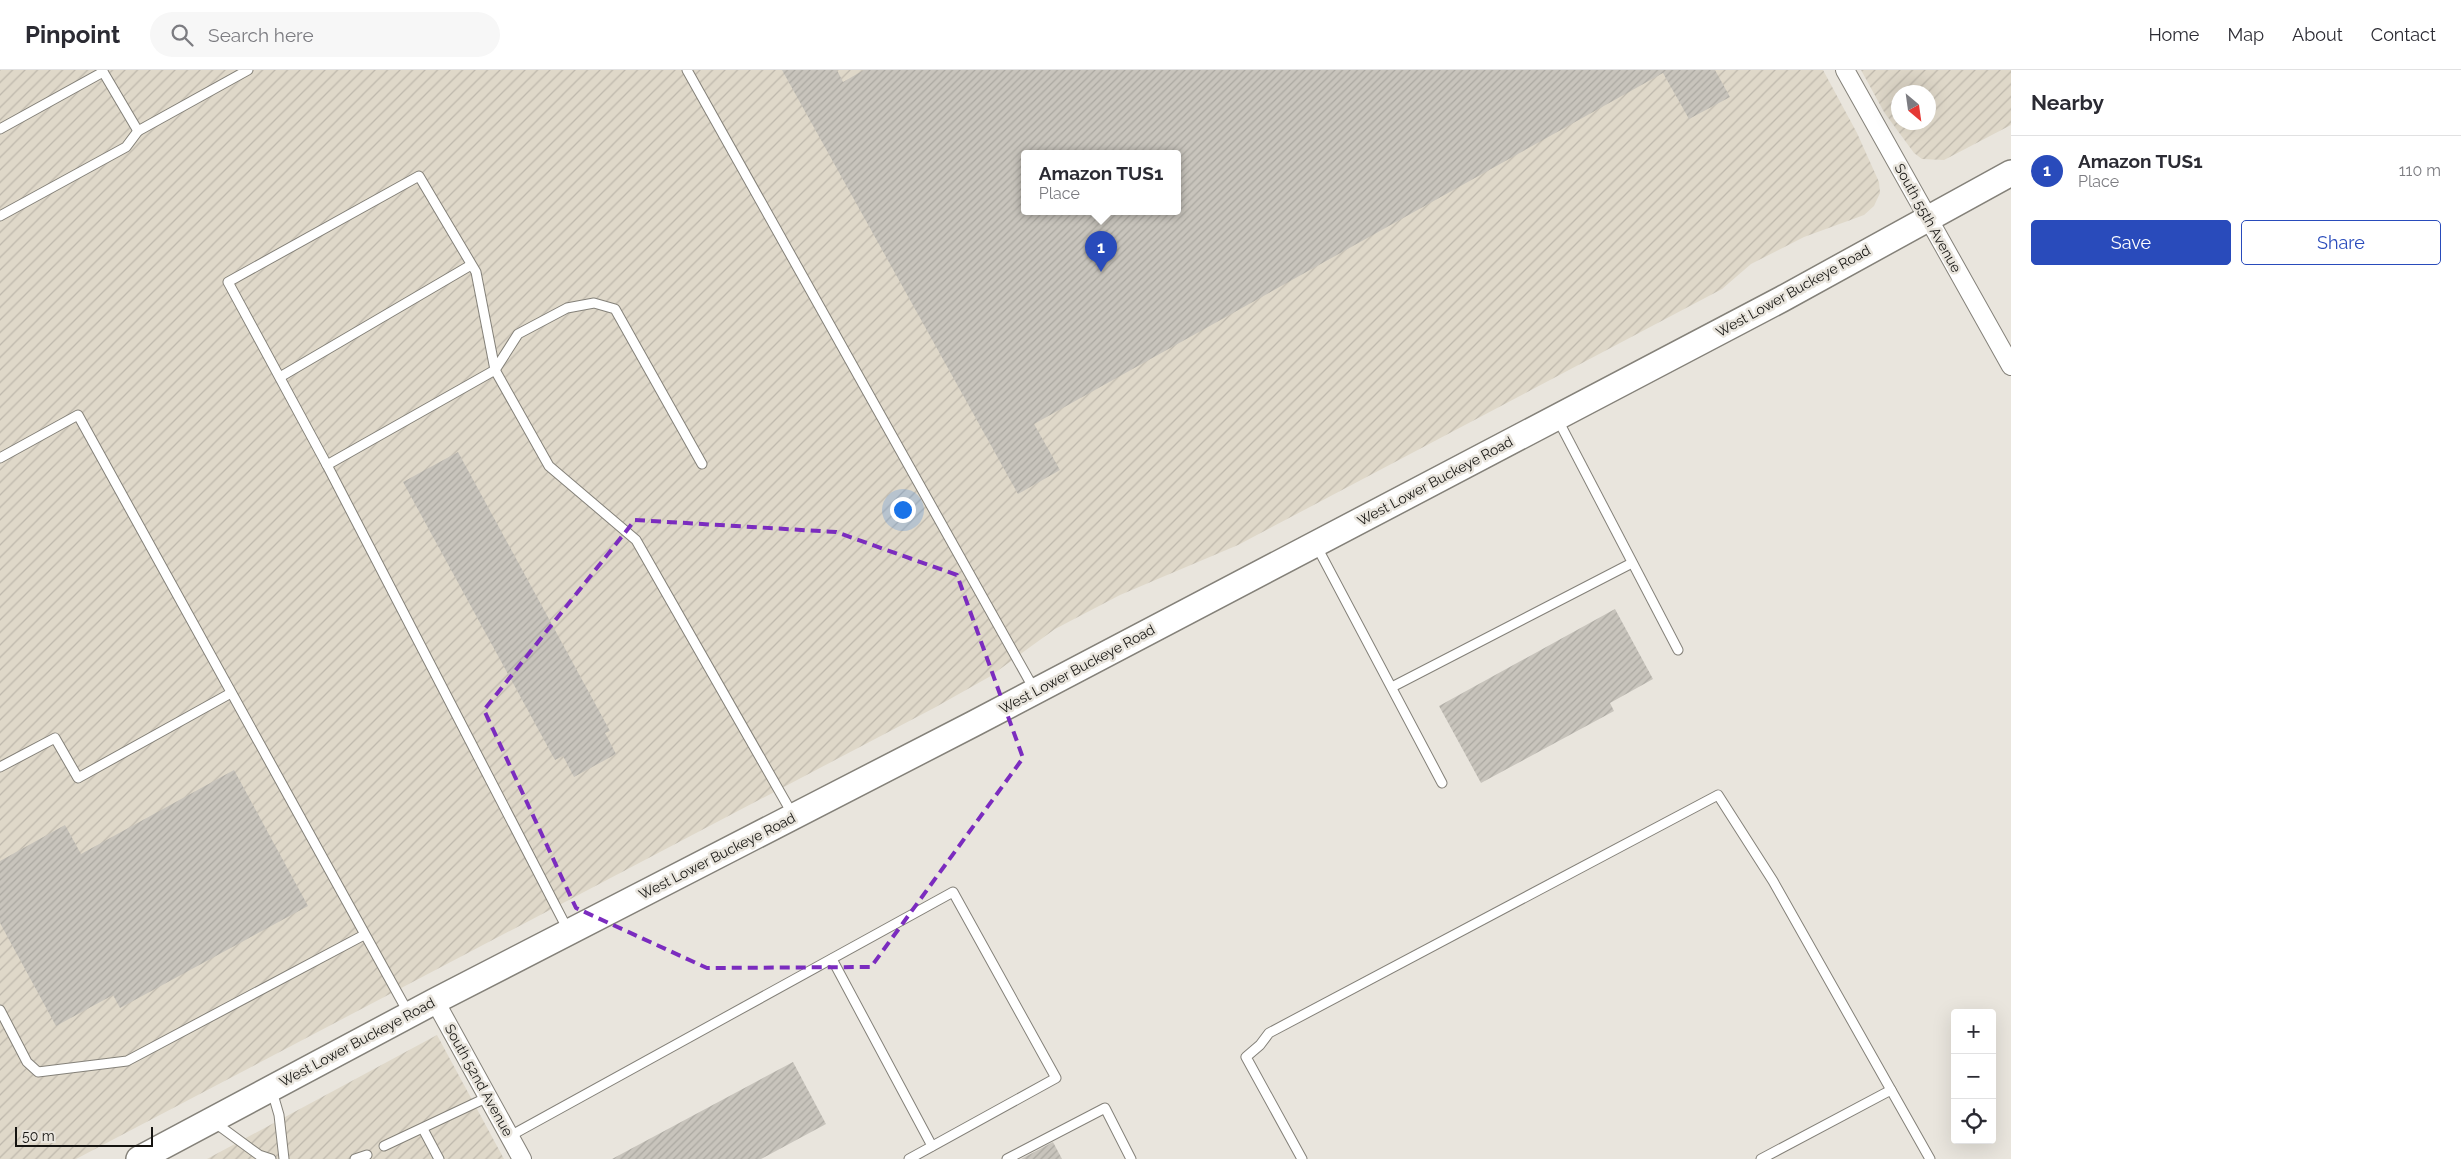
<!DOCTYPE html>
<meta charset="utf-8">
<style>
:root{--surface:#fff;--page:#f7f7f7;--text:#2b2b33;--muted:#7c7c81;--line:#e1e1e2;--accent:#294bbb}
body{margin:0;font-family:Raleway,sans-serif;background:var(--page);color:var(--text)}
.controls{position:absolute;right:15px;bottom:15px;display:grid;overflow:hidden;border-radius:5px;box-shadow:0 5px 20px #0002}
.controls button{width:45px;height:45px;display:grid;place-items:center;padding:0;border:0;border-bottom:1px solid var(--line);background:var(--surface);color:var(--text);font:25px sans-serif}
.compass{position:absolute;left:1891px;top:15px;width:45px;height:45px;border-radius:50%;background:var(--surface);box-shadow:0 5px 20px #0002;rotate:151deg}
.scale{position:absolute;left:15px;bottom:12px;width:138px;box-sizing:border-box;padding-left:5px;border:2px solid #151411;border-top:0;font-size:14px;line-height:18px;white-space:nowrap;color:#151411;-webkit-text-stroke:4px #e9e5dd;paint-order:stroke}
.you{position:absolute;left:902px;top:439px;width:18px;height:18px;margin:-12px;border:4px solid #fff;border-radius:50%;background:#1a73e8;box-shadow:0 0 0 8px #1a73e833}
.badge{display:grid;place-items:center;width:32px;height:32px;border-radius:50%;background:var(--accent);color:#fff;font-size:16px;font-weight:700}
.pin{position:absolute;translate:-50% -41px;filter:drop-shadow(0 1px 2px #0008)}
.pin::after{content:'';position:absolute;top:26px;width:18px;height:15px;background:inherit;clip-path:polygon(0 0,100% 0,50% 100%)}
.popup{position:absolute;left:1021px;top:80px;width:160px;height:65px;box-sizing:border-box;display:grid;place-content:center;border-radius:5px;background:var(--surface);filter:drop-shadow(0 1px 4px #0005);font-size:16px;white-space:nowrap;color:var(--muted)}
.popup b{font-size:19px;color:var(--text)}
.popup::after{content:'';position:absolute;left:50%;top:100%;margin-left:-10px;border:10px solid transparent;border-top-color:var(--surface)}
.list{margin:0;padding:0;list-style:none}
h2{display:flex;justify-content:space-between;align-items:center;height:65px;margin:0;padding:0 20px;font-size:21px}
h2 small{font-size:16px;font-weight:400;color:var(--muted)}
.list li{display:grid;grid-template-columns:32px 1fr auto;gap:15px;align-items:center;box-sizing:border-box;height:70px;padding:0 20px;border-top:1px solid var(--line)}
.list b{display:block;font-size:19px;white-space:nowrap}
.list p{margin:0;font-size:16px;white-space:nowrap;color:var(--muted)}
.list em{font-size:16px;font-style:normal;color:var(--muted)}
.actions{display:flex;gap:10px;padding:15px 20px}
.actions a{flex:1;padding:11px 0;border:1px solid var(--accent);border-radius:5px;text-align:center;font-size:18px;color:var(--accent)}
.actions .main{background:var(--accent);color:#fff}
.icon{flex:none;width:28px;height:28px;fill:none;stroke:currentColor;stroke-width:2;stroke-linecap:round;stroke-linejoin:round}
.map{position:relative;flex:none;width:2011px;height:1089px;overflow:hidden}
header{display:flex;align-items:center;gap:30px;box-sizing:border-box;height:70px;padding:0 25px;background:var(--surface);border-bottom:1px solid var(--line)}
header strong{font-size:24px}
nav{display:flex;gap:28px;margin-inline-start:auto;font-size:18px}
.search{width:350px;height:45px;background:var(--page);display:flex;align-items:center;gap:12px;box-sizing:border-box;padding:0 18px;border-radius:28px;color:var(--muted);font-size:19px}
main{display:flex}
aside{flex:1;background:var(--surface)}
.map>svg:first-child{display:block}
.industrial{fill:url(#industrial-furrows);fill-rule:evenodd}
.building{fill:url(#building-hatch);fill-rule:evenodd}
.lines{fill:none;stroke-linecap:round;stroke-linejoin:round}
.lane-casing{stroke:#848179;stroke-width:11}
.street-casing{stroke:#848179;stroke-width:20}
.secondary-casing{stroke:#848179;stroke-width:28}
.lane{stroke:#fff;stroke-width:9}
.street{stroke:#fff;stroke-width:18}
.secondary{stroke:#fff;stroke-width:25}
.marked{fill:none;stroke:#7b2cbf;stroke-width:4;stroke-dasharray:10 6;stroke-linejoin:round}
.labels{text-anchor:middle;stroke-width:5;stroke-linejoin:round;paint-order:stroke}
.street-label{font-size:14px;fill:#151411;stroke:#e9e5dd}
</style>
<header>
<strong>Pinpoint</strong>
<div class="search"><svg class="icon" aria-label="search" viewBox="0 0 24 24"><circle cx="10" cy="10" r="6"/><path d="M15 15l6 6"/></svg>Search here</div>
<nav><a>Home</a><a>Map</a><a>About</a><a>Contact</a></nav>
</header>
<main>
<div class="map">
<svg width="2011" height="1089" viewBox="0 0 2011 1089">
<defs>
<pattern id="industrial-furrows" width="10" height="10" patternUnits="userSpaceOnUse" patternTransform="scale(1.25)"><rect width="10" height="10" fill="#dfd8c9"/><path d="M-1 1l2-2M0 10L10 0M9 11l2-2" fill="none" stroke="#beb8ac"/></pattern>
<pattern id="building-hatch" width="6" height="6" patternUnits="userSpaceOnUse" patternTransform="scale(1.25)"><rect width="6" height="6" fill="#c8c4bc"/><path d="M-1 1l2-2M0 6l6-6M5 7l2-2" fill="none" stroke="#aba8a1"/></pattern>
</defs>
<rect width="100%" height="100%" fill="#e9e5dd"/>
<g class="industrial">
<path d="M0 0H1823L1857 63 1879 112 1880 123 1874 136 1864 145 1804 167 1751 194 1722 219 1238 475 1120 525 1055 559 989 607 934 638 76 1089H0ZM1025 83H1177V141H1025Z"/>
<path d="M1861 0H2011V55L1944 90 1922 89 1914 83 1884 42ZM1928 22V52H1898V22Z"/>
<polygon points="437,965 504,1089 207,1089"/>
</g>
<g class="building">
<path d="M782 0H837L843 12 864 0H1715L1730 27 1689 49 1663 3 1034 354 1060 400 1018 424ZM1025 83H1177V141H1025Z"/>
<polygon points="458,382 610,661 605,663 616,684 574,707 563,686 555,690 403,412"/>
<polygon points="1615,539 1653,609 1610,633 1614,641 1481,713 1439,636"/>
<polygon points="234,700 308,836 120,938 113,925 56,956 0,853 0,791 65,755 81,784"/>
<polygon points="793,992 826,1054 761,1089 612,1089"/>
<polygon points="1053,1072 1062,1089 1021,1089"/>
</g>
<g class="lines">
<g class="lane-casing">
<g id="lane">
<polyline points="102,0 138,61 248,0"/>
<polyline points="687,0 1034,619"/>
<polyline points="0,59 103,2"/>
<polyline points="0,146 126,77 138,61"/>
<polyline points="280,307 471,195"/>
<polyline points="1558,350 1678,580"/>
<polyline points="0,388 78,345 409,944"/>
<polyline points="327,395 228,212 419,106 476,202 495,300 518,264 567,238 594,233 615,239 702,394"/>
<polyline points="1316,475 1442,713"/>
<polyline points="1392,617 1632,493"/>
<polyline points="0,697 55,668 78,708 231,623"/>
<polyline points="569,862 327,395 495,300 549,396 636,470 793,745"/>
<polyline points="832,889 932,1076"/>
<polyline points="0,940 27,992 38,1002 127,991 364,865"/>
<polyline points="272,1021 279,1045 284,1089"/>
<polyline points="214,1052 259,1085 271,1089"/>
<polyline points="423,1059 439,1089"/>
<polyline points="510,1066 953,822 1056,1008 909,1089"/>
<polyline points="384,1076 488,1027"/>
<polyline points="355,1089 367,1085"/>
<polyline points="1007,1089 1105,1038 1131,1089"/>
<polyline points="1302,1089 1246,987 1260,975 1269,963 1718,725 1773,811 1930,1089"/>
<polyline points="1761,1089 1891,1020"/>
</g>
</g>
<g class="street-casing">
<g id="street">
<polyline points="1845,0 2011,296"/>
<polyline points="435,931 522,1089"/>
</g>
</g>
<g class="secondary-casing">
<polyline id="secondary" points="139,1089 435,931 973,654 1782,229 2011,103"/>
</g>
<use href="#lane" class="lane"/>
<use href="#street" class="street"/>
<use href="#secondary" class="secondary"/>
</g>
<path class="marked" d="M635 450 836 462 957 505 1023 688 871 897 707 898 576 838 484 640Z"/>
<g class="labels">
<g class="street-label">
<text transform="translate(1928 148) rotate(61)" y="5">South 55th Avenue</text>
<text transform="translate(1793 221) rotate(-29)" y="5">West Lower Buckeye Road</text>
<text transform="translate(1435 411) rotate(-28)" y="5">West Lower Buckeye Road</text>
<text transform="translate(1077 599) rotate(-28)" y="5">West Lower Buckeye Road</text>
<text transform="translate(717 786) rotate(-27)" y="5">West Lower Buckeye Road</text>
<text transform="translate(357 972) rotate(-28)" y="5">West Lower Buckeye Road</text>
<text transform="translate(479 1010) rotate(61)" y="5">South 52nd Avenue</text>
</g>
</g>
</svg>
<div class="controls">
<button>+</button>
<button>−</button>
<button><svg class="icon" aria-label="locate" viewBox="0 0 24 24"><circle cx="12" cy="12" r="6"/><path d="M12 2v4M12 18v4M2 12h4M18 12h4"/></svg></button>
</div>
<svg class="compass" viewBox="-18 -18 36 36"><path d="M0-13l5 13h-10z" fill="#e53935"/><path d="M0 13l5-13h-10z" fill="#7c7c81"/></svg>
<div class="scale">50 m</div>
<div class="you"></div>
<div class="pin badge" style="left:1101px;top:202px">1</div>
<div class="popup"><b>Amazon TUS1</b>Place</div>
</div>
<aside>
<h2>Nearby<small></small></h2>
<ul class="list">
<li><span class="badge">1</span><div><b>Amazon TUS1</b><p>Place</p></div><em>110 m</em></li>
</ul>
<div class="actions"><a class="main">Save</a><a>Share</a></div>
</aside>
</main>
